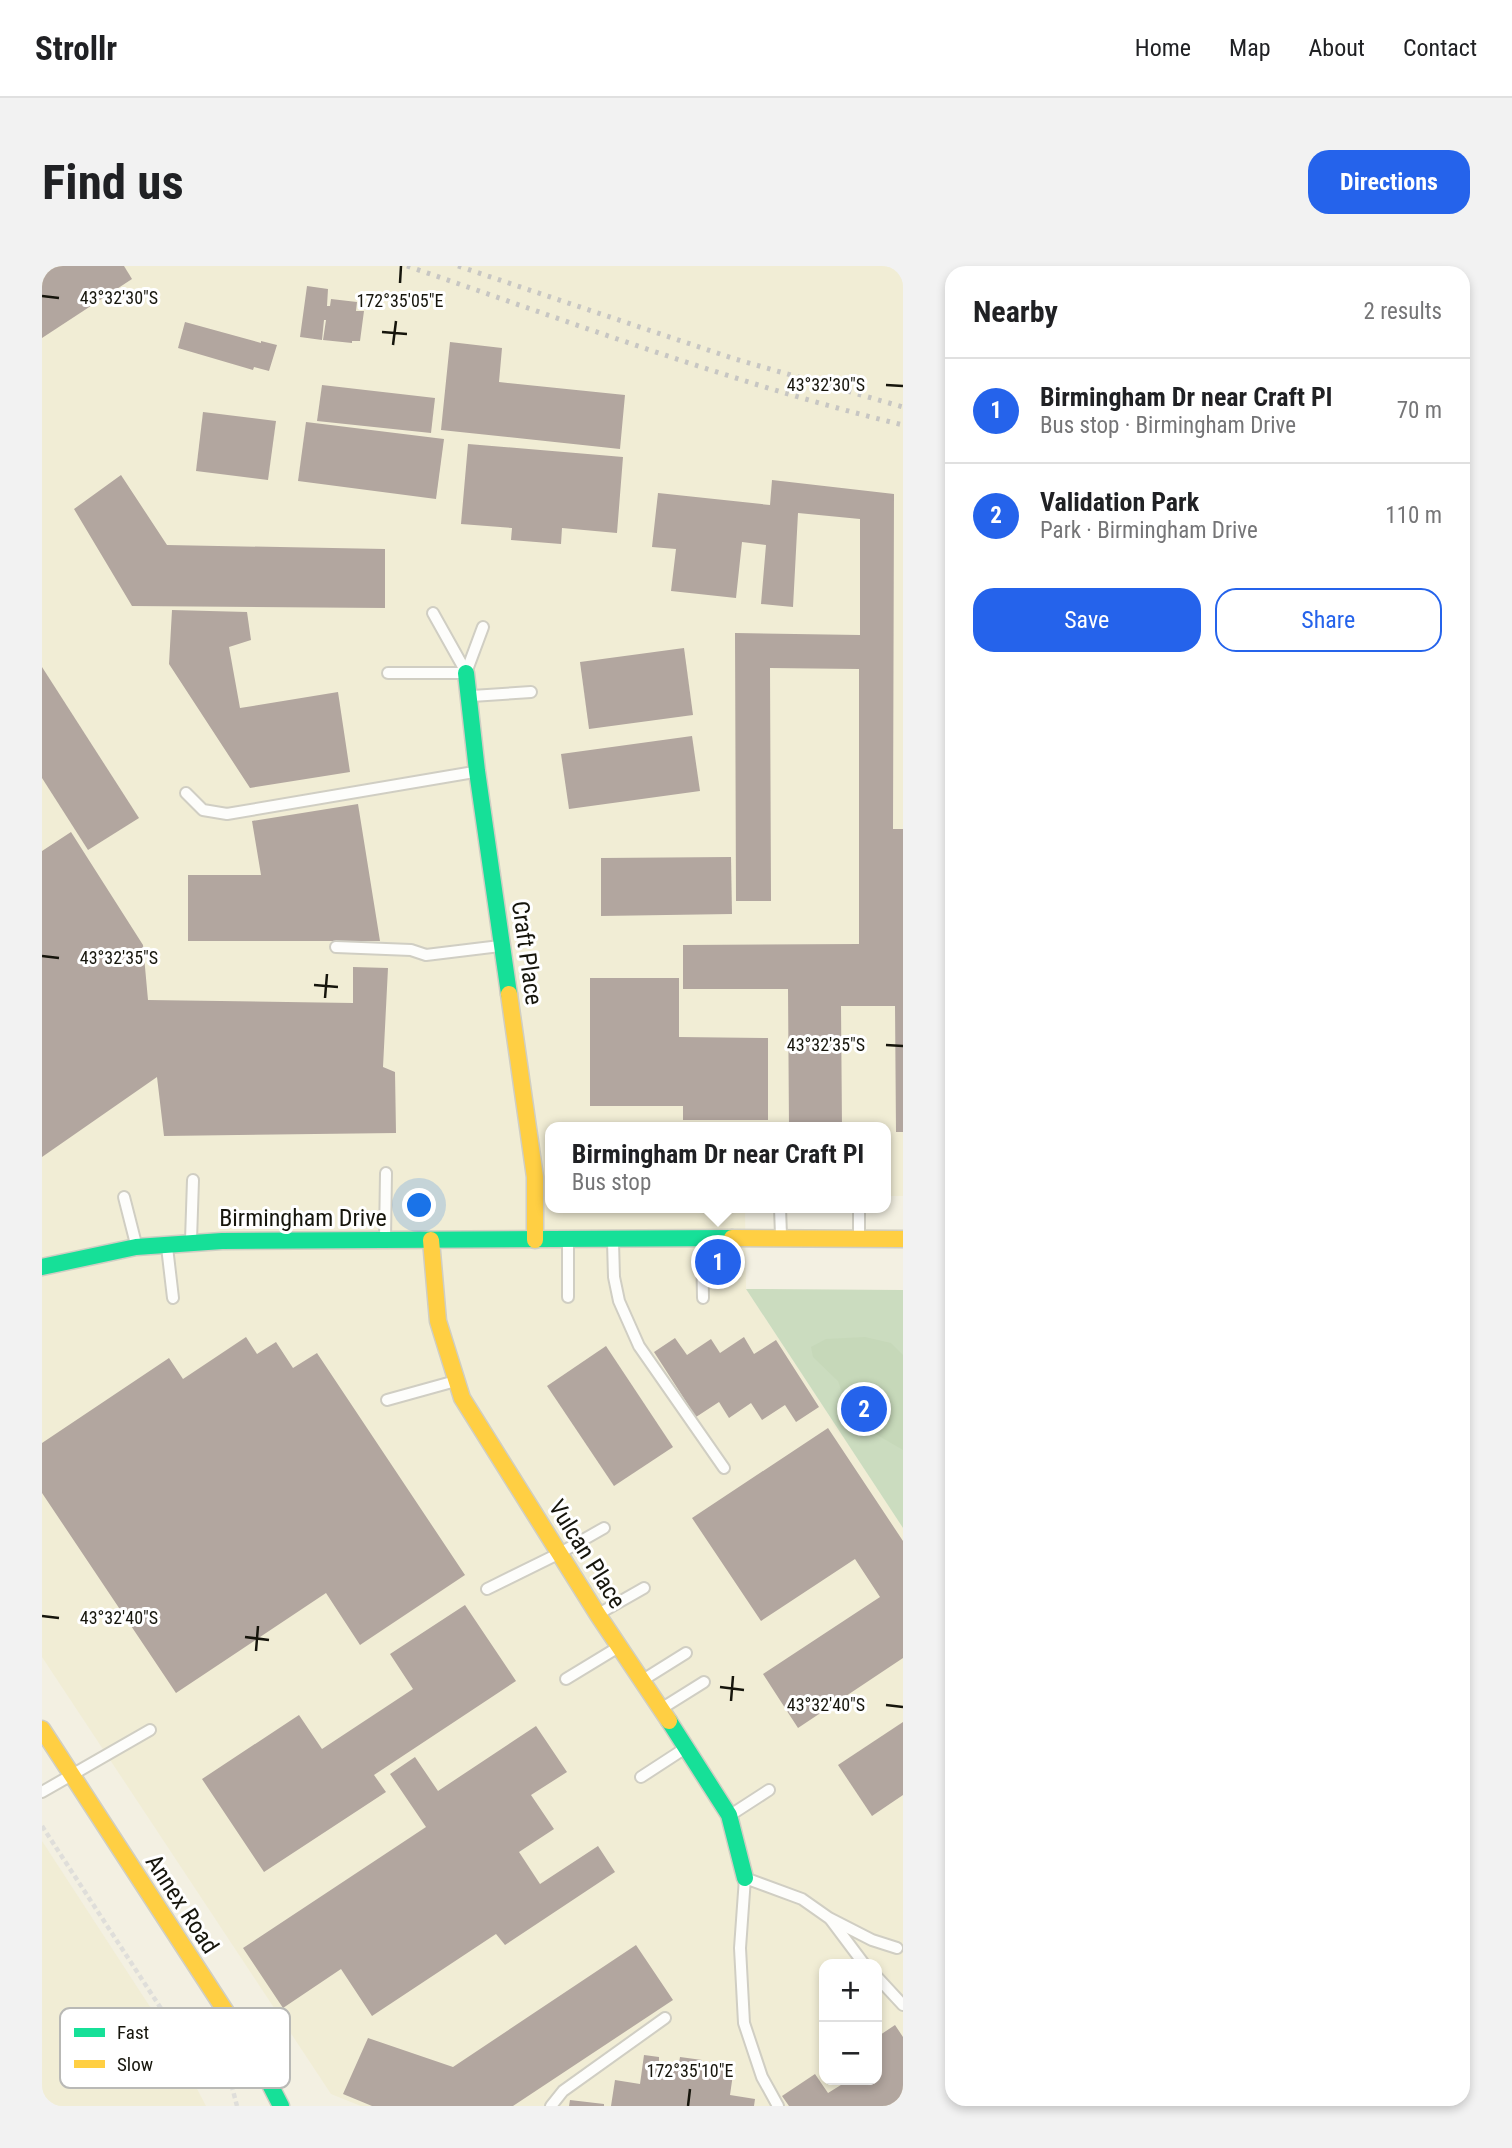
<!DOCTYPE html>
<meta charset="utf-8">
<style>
:root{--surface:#fff;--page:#f2f2f2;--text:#202124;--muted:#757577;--line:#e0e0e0;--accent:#2563eb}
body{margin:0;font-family:"Roboto Condensed",sans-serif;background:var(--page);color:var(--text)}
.controls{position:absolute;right:21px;bottom:21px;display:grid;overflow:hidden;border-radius:14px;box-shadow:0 4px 10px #0003}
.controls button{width:63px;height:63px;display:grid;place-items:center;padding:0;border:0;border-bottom:2px solid var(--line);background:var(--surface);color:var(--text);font:35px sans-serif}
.you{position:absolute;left:378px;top:940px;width:24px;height:24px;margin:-18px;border:5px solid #fff;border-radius:50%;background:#1a73e8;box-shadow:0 0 0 10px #1a73e833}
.badge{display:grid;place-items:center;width:46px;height:46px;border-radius:50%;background:var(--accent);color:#fff;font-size:23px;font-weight:700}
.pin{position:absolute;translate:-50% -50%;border:4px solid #fff;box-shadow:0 2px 7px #0006}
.popup{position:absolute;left:503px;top:856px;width:346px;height:91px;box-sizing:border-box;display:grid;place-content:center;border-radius:14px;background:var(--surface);filter:drop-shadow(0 2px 5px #0005);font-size:23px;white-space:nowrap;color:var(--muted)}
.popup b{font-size:26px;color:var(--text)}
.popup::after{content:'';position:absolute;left:50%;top:100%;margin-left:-14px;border:14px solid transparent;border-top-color:var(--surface)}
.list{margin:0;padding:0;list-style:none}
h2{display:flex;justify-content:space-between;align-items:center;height:91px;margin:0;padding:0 28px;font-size:30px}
h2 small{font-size:23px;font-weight:400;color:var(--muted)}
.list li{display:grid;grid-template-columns:46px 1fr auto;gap:21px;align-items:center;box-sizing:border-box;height:105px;padding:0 28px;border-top:2px solid var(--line)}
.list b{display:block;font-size:26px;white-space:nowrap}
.list p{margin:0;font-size:23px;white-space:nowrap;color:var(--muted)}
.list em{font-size:23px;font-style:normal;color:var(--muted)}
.actions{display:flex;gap:14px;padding:21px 28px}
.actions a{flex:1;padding:16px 0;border:2px solid var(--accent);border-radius:21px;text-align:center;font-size:24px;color:var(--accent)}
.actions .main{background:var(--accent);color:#fff}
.map{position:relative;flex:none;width:861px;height:1840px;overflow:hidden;border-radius:21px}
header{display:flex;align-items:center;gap:42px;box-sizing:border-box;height:98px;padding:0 35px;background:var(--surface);border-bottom:2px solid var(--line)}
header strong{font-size:33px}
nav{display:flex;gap:38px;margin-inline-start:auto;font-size:24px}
.intro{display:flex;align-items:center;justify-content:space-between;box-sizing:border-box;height:168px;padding:0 42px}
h1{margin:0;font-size:49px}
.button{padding:18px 32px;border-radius:21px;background:var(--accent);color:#fff;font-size:24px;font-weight:700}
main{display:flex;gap:42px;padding:0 42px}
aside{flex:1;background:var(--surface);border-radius:21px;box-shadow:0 4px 10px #0003}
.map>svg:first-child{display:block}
.built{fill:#f1edd5;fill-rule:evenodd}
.green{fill:#cbdcbf}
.forest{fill:#c6d8b9}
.building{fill:#b2a69f}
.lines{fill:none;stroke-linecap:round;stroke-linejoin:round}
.lane-casing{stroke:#d0cec3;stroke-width:14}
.fast-casing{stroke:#d0cec3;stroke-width:19}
.slow-casing{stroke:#d0cec3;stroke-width:19}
.path{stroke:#dfdeda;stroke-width:4.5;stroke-dasharray:5 3.5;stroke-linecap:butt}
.lane{stroke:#fdfdfb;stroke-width:10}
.fast{stroke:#16e098;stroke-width:16}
.slow{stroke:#ffcf43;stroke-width:16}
.rail{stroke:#c7c6c3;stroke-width:5;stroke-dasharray:3.5 7;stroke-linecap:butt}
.ticks{fill:none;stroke:#16150c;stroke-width:2.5}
.labels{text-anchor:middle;stroke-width:6;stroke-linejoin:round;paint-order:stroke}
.street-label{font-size:24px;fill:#16150c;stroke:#fff}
.key{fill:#fff;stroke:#b9b9b6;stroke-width:2}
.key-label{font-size:19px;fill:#16150c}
.ticks-label{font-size:18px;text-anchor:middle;fill:#16150c;stroke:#fff;stroke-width:6;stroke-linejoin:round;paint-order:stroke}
</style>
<header>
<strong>Strollr</strong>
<nav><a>Home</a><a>Map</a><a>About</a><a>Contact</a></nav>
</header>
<div class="intro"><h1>Find us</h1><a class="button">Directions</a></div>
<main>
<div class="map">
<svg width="861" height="1840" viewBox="0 0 861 1840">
<rect width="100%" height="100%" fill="#f3f0e2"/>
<g class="built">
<path d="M0 0H861V930H844V861H508V942H703L704 1023 861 1262V1840H319L289 1828 0 1391ZM782 1698H835V1814H782Z"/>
<polygon points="0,1575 129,1773 164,1840 0,1840"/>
</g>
<polygon class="green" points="704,1023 861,1024 861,1262"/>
<polygon class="forest" points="823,1071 849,1077 861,1089 861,1184 815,1157 805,1140 796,1115 771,1091 769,1081 784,1073"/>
<g class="building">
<polygon points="0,0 82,0 90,13 0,72"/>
<polygon points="265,20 286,23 285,40 288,40 289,33 315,36 314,45 322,45 318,75 310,75 310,77 281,74 284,54 282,54 280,74 258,71"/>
<polygon points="143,56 219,77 219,75 235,79 227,105 212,101 211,104 136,82"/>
<polygon points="408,76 460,82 457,116 583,129 578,183 399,164"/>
<polygon points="280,119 393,132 389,167 275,155"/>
<polygon points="161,146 234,155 226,214 154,205"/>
<polygon points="264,156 402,173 394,233 256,215"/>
<polygon points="426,178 581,191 575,267 520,262 519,278 469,274 470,262 419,258"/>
<polygon points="79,209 125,279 343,283 343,342 90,340 32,243"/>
<polygon points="730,214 852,228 851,563 861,563 861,866 854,866 853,740 799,740 800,861 747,861 746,723 641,723 641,679 817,678 817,403 728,402 729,635 694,635 693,367 818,369 818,253 756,247 751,341 719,338 724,279 700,276 694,332 629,325 634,283 610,281 616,227 728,239"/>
<polygon points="130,344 205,346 209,374 187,381 198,442 296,426 308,506 208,522 127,398"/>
<polygon points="642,382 651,449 547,463 538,396"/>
<polygon points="0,401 97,552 46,584 0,512"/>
<polygon points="650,470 658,525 527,543 519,488"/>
<polygon points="316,538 338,675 146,675 146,609 219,609 210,555"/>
<polygon points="29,566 101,679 106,734 311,737 311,701 346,702 341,801 353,806 354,867 122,870 115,811 0,891 0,585"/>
<polygon points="689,591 690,648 559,650 559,592"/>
<polygon points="548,712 637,712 637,771 726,772 726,854 641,854 641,840 548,840"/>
<polygon points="204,1071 215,1088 234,1076 251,1102 275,1087 423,1309 318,1379 284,1327 134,1427 0,1227 0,1177 127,1092 141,1113"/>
<polygon points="702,1071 712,1088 734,1074 777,1141 754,1156 743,1139 720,1154 709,1137 687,1152 677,1136 654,1151 612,1086 633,1072 645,1089 669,1073 678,1087"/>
<polygon points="564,1080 631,1181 572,1220 505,1120"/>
<polygon points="786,1162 861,1275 861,1392 756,1462 721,1408 838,1331 813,1293 719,1355 650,1252"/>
<polygon points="423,1339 474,1415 332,1509 344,1526 222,1606 160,1513 257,1449 280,1483 371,1423 348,1388"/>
<polygon points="861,1456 861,1529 830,1550 796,1499"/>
<polygon points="494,1460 525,1506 489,1529 512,1563 477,1586 498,1618 556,1580 573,1606 463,1679 454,1668 330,1750 299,1703 241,1742 201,1682 384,1561 348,1508 373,1491 396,1525"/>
<polygon points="594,1679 631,1734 471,1840 330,1840 301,1828 326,1772 411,1801"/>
<polygon points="853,1759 861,1771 861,1840 747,1840 740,1830 773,1808 786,1827 807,1814 835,1814 835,1771"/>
<polygon points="602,1789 617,1791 617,1795 637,1797 638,1791 660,1794 659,1800 675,1802 676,1799 692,1801 688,1829 713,1833 712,1840 569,1840 573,1814 598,1818"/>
<polygon points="528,1834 562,1838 562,1840 527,1840"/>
</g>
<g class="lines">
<g class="lane-casing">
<g id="lane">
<polyline points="391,347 424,406"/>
<polyline points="425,404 441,361"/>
<polyline points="346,407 421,407"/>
<polyline points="430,430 489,426"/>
<polyline points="144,527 161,544 185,548 432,506"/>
<polyline points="294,681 369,684 384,689 458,680"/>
<polyline points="82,931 94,978"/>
<polyline points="738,942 739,969"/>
<polyline points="817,942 817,970"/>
<polyline points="343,972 344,907"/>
<polyline points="149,974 151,914"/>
<polyline points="660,975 661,1032"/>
<polyline points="571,976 572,1011 577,1035 597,1080 682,1202"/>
<polyline points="125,981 131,1032"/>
<polyline points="526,1031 526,976"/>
<polyline points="345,1134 410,1116"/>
<polyline points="445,1323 518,1287 562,1262"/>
<polyline points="558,1347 602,1322"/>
<polyline points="604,1412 644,1387"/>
<polyline points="524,1413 575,1382"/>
<polyline points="622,1441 662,1416"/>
<polyline points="599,1511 642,1483"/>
<polyline points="0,1526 108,1464"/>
<polyline points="690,1548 727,1524"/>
<polyline points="789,1654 822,1698"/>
<polyline points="835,1711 861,1739"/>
<polyline points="509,1840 521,1825 623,1752"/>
<polyline points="736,1840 720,1811 702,1757 698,1682 703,1612 760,1633 787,1652 830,1674 855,1682"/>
</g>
</g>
<g class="fast-casing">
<g id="fast">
<polyline points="424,407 435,505 467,728"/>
<polyline points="0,1001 94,981 180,975 690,972"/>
<polyline points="627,1455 687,1549 703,1612"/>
<polyline points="186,1749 218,1799 239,1840"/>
</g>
</g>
<g class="slow-casing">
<g id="slow">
<polyline points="467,728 493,911 493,974"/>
<polyline points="690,972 861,973"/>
<polyline points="389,974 396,1055 420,1132 556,1349 627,1455"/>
<polyline points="0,1463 186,1749"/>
</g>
</g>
<polyline class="path" points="0,1560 135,1767 168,1794 189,1817 195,1840"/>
<use href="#lane" class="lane"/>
<use href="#fast" class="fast"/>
<use href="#slow" class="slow"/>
<g class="rail">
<path d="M365 0C529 56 692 118 861 159"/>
<polyline points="416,0 693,93 861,141"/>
</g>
</g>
<path class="ticks" d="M358 17 359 0M0 30 17 32M340 66 365 68M351 79 354 55M844 119 861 120M0 690 17 692M272 719 296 721M283 732 285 708M844 779 861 780M0 1350 17 1352M203 1371 227 1374M214 1385 216 1360M678 1421 702 1424M689 1435 691 1410M844 1439 861 1441M646 1840 648 1823"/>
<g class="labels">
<g class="street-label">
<text transform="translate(485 687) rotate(82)" y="8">Craft Place</text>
<text x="261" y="960">Birmingham Drive</text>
<text transform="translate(545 1288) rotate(58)" y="8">Vulcan Place</text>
<text transform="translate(140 1638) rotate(57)" y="8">Annex Road</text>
</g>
</g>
<rect x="18" y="1742" width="230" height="80" rx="10" class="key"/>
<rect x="32" y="1762" width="31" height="9" fill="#16e098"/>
<rect x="32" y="1794" width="31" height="8" fill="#ffcf43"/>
<g class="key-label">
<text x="75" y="1773">Fast</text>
<text x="75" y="1805">Slow</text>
</g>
<g class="ticks-label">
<text x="77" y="38">43°32'30"S</text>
<text x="358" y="41">172°35'05"E</text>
<text x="784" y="125">43°32'30"S</text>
<text x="77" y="698">43°32'35"S</text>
<text x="784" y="785">43°32'35"S</text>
<text x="77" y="1358">43°32'40"S</text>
<text x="784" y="1445">43°32'40"S</text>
<text x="648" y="1811">172°35'10"E</text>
</g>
</svg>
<div class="controls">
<button>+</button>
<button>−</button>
</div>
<div class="you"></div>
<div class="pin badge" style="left:676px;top:996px">1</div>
<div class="popup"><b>Birmingham Dr near Craft Pl</b>Bus stop</div>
<div class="pin badge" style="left:822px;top:1143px">2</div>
</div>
<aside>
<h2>Nearby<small>2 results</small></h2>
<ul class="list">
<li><span class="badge">1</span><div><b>Birmingham Dr near Craft Pl</b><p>Bus stop · Birmingham Drive</p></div><em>70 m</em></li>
<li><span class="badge">2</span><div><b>Validation Park</b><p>Park · Birmingham Drive</p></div><em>110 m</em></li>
</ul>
<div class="actions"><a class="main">Save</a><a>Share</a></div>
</aside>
</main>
